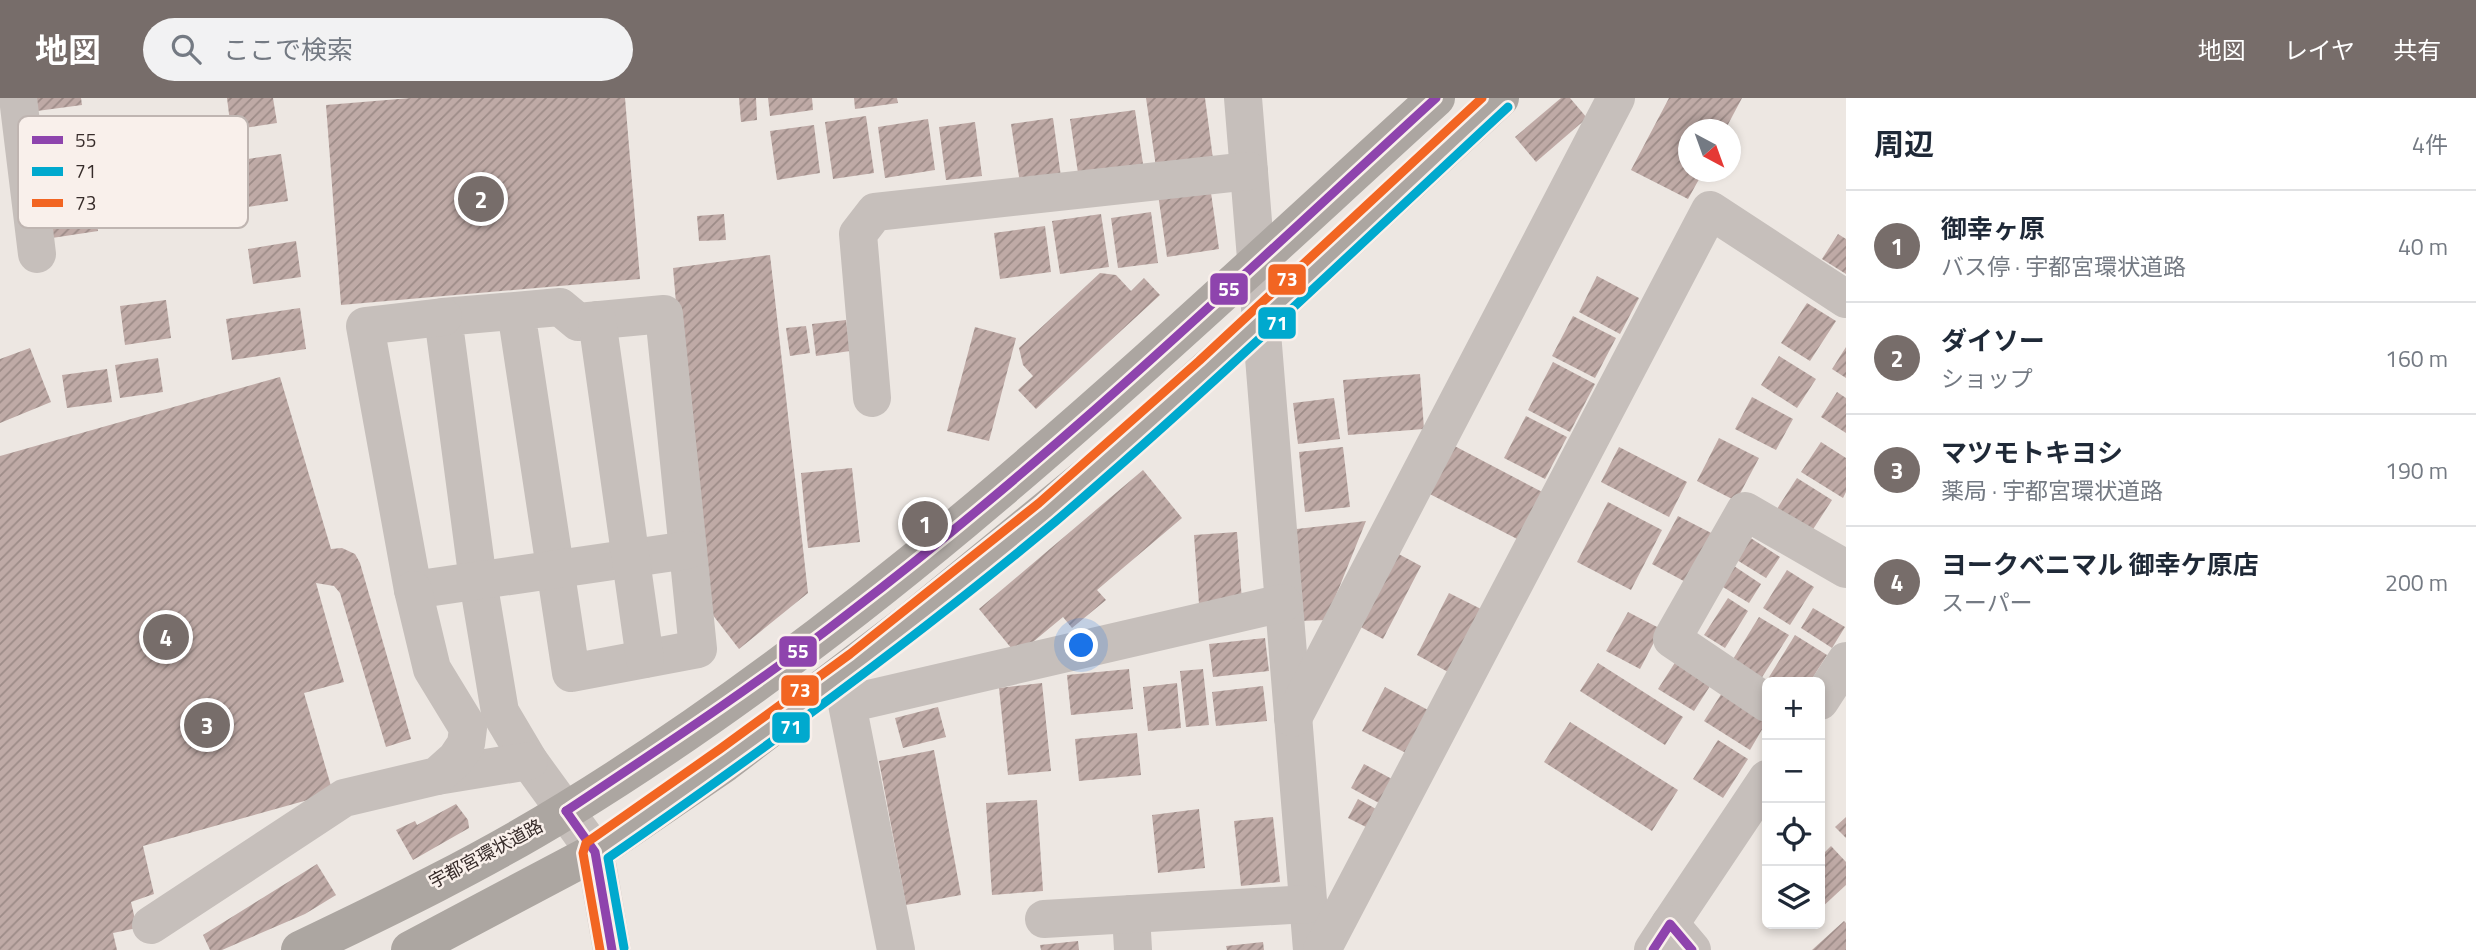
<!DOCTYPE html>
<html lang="ja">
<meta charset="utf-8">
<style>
:root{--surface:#fff;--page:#f2f2f3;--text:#1f2937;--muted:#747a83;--line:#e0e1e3;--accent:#776d6a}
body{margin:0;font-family:"Titillium Web","Noto Sans JP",sans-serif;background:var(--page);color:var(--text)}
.controls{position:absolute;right:21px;bottom:21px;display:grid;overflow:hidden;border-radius:10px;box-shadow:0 4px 10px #0003}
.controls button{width:63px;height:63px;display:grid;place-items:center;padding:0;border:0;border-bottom:2px solid var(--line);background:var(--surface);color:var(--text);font:35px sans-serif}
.compass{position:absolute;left:1678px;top:21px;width:63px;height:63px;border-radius:50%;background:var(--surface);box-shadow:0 4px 10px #0003;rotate:139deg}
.you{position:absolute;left:1082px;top:548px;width:24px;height:24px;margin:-18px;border:5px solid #fff;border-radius:50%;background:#1a73e8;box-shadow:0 0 0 10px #1a73e833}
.badge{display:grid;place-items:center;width:46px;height:46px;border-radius:50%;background:var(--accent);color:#fff;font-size:23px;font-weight:700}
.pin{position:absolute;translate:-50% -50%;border:4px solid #fff;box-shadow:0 2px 7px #0006}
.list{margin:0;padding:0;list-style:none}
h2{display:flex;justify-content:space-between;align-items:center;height:91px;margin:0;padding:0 28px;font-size:30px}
h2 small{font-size:23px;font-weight:400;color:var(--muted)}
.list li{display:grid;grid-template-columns:46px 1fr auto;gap:21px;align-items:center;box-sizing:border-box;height:112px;padding:0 28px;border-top:2px solid var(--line)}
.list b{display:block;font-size:26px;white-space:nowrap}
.list p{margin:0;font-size:23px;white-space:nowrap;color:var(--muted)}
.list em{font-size:23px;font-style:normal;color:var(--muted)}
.icon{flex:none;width:38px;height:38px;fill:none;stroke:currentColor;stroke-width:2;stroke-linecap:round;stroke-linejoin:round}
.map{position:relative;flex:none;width:1846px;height:852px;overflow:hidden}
header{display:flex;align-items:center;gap:42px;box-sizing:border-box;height:98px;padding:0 35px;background:var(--accent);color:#fff}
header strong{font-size:33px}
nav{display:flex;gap:38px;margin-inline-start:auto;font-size:24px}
.search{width:490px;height:63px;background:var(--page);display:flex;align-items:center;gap:18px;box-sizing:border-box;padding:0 24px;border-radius:38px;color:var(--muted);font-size:26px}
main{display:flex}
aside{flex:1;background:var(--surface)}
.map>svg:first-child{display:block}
.building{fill:url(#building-hatch)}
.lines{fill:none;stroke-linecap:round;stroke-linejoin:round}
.minor{stroke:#c6bfbb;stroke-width:38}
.highway{stroke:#aca6a1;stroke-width:38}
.bus-1-casing{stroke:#f9f0eb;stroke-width:14}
.bus-2-casing{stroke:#f9f0eb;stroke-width:14}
.bus-3-casing{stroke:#f9f0eb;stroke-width:14}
.bus-1{stroke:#8e44ad;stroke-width:9}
.bus-2{stroke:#00a9ce;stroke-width:9}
.bus-3{stroke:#f26522;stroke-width:9}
.labels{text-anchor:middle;stroke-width:5;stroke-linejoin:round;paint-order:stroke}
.street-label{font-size:18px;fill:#372c2a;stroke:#f9f0eb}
.key{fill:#f9f0eb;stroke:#bfb5b1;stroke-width:2}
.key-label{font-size:19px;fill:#372c2a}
.line-badge{stroke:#f9f0eb;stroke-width:2.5}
.badge-label{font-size:19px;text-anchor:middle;font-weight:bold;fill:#fff}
</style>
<header>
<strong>地図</strong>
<div class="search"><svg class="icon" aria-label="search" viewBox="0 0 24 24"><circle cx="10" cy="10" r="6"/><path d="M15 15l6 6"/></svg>ここで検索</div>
<nav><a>地図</a><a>レイヤ</a><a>共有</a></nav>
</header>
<main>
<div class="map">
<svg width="1846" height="852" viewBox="0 0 1846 852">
<defs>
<pattern id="building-hatch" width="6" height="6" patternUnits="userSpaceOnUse" patternTransform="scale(1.75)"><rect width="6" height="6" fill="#bfaaa6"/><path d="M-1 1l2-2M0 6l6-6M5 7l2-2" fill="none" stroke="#9c8b87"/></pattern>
</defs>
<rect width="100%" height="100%" fill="#ede7e2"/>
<g class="building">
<polygon points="35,0 81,0 82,7 37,13"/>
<polygon points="227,0 273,0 277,25 231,32"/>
<polygon points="411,0 625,0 640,181 341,207 326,7"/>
<polygon points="739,0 756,0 757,22 741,24"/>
<polygon points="768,0 812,0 813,12 770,18"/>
<polygon points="854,0 897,0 898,5 855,11"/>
<polygon points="1146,0 1205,0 1213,61 1156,69"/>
<polygon points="1561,0 1570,0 1587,20 1536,64 1515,39"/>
<polygon points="1669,0 1742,0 1725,32 1688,32 1688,74 1703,74 1688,101 1631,72"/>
<polygon points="1135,12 1143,66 1078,75 1070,21"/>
<polygon points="866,18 874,75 833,81 825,24"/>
<polygon points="1053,20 1061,79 1020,85 1011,26"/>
<polygon points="928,21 935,72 885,80 878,29"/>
<polygon points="975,24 982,78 946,82 939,29"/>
<polygon points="814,27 820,75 777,82 770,33"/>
<polygon points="281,56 288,103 201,116 194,69"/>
<polygon points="1210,88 1219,151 1167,159 1158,96"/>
<polygon points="140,94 145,125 104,131 100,99"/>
<polygon points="94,103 98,133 52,140 48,109"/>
<polygon points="1151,114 1158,165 1118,170 1111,120"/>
<polygon points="724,116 726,142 699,143 697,118"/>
<polygon points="1101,116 1109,169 1060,176 1052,123"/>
<polygon points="1045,128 1051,174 1000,181 994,135"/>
<polygon points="1838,136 1846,141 1846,176 1822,161"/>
<polygon points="296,143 301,179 253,186 248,151"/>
<polygon points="770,157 808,495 739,551 702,503 673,170"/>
<polygon points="1100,175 1116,177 1131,193 1144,180 1160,197 1036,311 1018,292 1033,278 1023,267 1019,250"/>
<polygon points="1597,178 1639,200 1620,236 1579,214"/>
<polygon points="166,202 171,240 125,247 120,208"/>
<polygon points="1807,205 1836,223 1810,263 1781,245"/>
<polygon points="300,210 306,251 232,262 226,221"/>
<polygon points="1573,218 1616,240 1595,280 1552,258"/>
<polygon points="846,222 850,253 816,258 812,226"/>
<polygon points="806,228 810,255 790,258 786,230"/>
<polygon points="975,229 1016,240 989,343 947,333"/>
<polygon points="1846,249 1846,280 1832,271"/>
<polygon points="30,250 51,304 0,325 0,261"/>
<polygon points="1779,258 1816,281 1797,310 1761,287"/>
<polygon points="158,260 163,294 120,300 115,267"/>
<polygon points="1553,264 1595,286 1570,334 1528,312"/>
<polygon points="107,271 112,304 67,310 62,277"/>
<polygon points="1420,276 1424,331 1348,337 1343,282"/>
<polygon points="280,279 331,451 342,450 355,456 360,465 411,641 386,649 340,495 334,488 316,485 344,584 304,595 333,695 143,748 154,796 131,804 137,830 113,835 117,852 0,852 0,358"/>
<polygon points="1837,294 1846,300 1846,335 1821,319"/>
<polygon points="1752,299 1793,321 1776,352 1735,331"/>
<polygon points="1334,300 1340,341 1298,346 1293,305"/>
<polygon points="1526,318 1567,339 1545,381 1504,360"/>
<polygon points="1719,340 1759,360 1736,403 1697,383"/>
<polygon points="1445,343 1546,396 1521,443 1420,391"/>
<polygon points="1821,344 1846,360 1846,394 1843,400 1801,374"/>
<polygon points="1343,349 1350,409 1305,414 1299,354"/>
<polygon points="1619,349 1687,384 1669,419 1601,384"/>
<polygon points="852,370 860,444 808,450 801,375"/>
<polygon points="1143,372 1182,420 1097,492 1106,502 1072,530 1063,519 1017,557 979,511"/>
<polygon points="1797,380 1832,402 1810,436 1775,414"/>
<polygon points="1608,404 1662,432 1631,492 1577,464"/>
<polygon points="1678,418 1719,439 1693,488 1652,466"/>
<polygon points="1366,423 1326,522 1300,523 1288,432"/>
<polygon points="1237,434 1242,503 1199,506 1194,437"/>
<polygon points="1746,437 1780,459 1766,480 1732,459"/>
<polygon points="1393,453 1421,468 1383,541 1355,526"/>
<polygon points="1731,466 1761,486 1749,505 1718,486"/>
<polygon points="1787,472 1814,489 1790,527 1763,510"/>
<polygon points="1449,495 1481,511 1448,574 1417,557"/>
<polygon points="1728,500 1748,513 1725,550 1704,537"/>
<polygon points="1813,510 1845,529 1832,550 1801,530"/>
<polygon points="1628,514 1661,531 1640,571 1606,553"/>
<polygon points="1759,519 1789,537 1759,584 1730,566"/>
<polygon points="1795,537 1827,557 1810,584 1766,584"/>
<polygon points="1265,540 1269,573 1213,579 1209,546"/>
<polygon points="1676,563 1712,585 1694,613 1658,591"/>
<polygon points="1598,565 1683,619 1665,647 1580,593"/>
<polygon points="1129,571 1133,611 1071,617 1067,577"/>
<polygon points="1203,571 1209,627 1186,629 1180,573"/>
<polygon points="1042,585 1051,673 1008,677 999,590"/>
<polygon points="1177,585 1181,630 1148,633 1143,589"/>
<polygon points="1263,588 1267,623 1216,628 1212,594"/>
<polygon points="1385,589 1428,612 1406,655 1362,633"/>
<polygon points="1722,595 1767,623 1750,652 1704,623"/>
<polygon points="938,609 946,639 903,650 895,620"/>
<polygon points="1570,624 1678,692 1652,733 1544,664"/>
<polygon points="1137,635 1141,677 1079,683 1075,641"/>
<polygon points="1718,642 1748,661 1723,700 1693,681"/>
<polygon points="934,652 961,797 906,807 879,663"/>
<polygon points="1364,666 1392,681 1379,705 1351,690"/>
<polygon points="1358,701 1376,711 1366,729 1348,720"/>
<polygon points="1037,702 1043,793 992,797 986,705"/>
<polygon points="456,706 468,722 469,730 413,762 396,732 415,723 417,727"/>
<polygon points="1199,711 1205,770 1158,775 1152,717"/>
<polygon points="1273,719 1280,784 1241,788 1234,723"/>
<polygon points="1846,719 1846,740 1835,729"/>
<polygon points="1831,748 1846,764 1846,787 1820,811 1820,759"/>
<polygon points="317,766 336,797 305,816 222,852 210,852 203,837"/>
<polygon points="1844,823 1846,825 1846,852 1812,852"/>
<polygon points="1078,843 1079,852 1041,852 1040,847"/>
<polygon points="1263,844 1264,852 1227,852 1226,848"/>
</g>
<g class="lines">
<g class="minor">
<polyline points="18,0 37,156"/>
<path d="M1243 0C1268 284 1290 568 1312 852"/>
<polyline points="516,213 571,575 698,551 664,216 578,224 560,209 443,219 478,483 500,614 529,663 595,754 612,852"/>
<polyline points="443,219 365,228 413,492 688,452"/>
<polyline points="597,222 645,561"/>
<polyline points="872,300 858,136 875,114 1249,73"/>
<polyline points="1820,603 1846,563"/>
<polyline points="1767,605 1672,541 1745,413 1846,471"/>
<polyline points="1293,620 1616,0"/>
<polyline points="437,678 529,663"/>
<polyline points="1131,816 1133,852"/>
<polyline points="1044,821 1308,806"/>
<polyline points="1670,826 1767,681"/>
<polyline points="151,827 344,700 437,678 456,661 466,646 468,630 432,571 413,492"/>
<polyline points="896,852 847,606 1283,505"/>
<polyline points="1322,852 1710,112 1846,201"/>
<polyline points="1653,852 1670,826 1692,852"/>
</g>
<g class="highway">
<path d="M300 852C390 809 481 765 567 712 887 516 1159 252 1436 0"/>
<polyline points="410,852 595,754 725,665 912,522 1106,363 1263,221 1500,0"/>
</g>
<g class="bus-1-casing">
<g id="bus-1">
<path d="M566 713C662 649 758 586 849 515 1056 357 1244 176 1436 0"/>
<polyline points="566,713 595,754 612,852"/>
<polyline points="1653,852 1670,826 1692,852"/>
</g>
</g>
<g class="bus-2-casing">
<path id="bus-2" d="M624 850 608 760C762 653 913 543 1056 423 1211 290 1358 148 1508 9"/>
</g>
<g class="bus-3-casing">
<polyline id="bus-3" points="600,852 583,755 586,745 720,651 850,556 1039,405 1199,263 1482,0"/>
</g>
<use href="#bus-1" class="bus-1"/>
<use href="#bus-2" class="bus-2"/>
<use href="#bus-3" class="bus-3"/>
</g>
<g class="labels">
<g class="street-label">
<text transform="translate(486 756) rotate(-28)" y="6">宇都宮環状道路</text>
</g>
</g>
<rect x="18" y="18" width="230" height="112" rx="10" class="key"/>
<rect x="32" y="38" width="31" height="8" fill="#8e44ad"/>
<rect x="32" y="69" width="31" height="9" fill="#00a9ce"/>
<rect x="32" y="101" width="31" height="8" fill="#f26522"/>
<g class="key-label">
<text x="75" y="49">55</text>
<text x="75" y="80">71</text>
<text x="75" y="112">73</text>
</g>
<g class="line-badge">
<rect x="1267" y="165" width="40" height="33" rx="7" fill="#f26522"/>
<rect x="1209" y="174" width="40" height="34" rx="7" fill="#8e44ad"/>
<rect x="1257" y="208" width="40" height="34" rx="7" fill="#00a9ce"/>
<rect x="778" y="537" width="40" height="33" rx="7" fill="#8e44ad"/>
<rect x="780" y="576" width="40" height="33" rx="7" fill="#f26522"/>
<rect x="771" y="613" width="40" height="33" rx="7" fill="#00a9ce"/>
</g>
<g class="badge-label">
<text x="1287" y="188">73</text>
<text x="1229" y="198">55</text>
<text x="1277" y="232">71</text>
<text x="798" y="560">55</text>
<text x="800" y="599">73</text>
<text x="791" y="636">71</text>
</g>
</svg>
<div class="controls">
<button>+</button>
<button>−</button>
<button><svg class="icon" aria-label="locate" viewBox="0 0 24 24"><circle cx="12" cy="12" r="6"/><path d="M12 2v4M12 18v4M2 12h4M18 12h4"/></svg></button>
<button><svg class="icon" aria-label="layers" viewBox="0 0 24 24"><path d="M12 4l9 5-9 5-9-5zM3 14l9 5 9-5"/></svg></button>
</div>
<svg class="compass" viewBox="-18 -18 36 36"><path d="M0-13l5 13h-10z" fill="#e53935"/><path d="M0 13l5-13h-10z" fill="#747a83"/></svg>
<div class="you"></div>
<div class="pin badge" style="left:925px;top:426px">1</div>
<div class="pin badge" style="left:481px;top:101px">2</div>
<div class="pin badge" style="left:207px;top:627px">3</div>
<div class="pin badge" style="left:166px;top:539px">4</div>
</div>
<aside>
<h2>周辺<small>4件</small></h2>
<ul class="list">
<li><span class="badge">1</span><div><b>御幸ヶ原</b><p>バス停 · 宇都宮環状道路</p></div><em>40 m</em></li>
<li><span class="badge">2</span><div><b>ダイソー</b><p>ショップ</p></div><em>160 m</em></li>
<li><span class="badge">3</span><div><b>マツモトキヨシ</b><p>薬局 · 宇都宮環状道路</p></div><em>190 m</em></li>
<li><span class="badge">4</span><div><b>ヨークベニマル 御幸ケ原店</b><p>スーパー</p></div><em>200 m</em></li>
</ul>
</aside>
</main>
